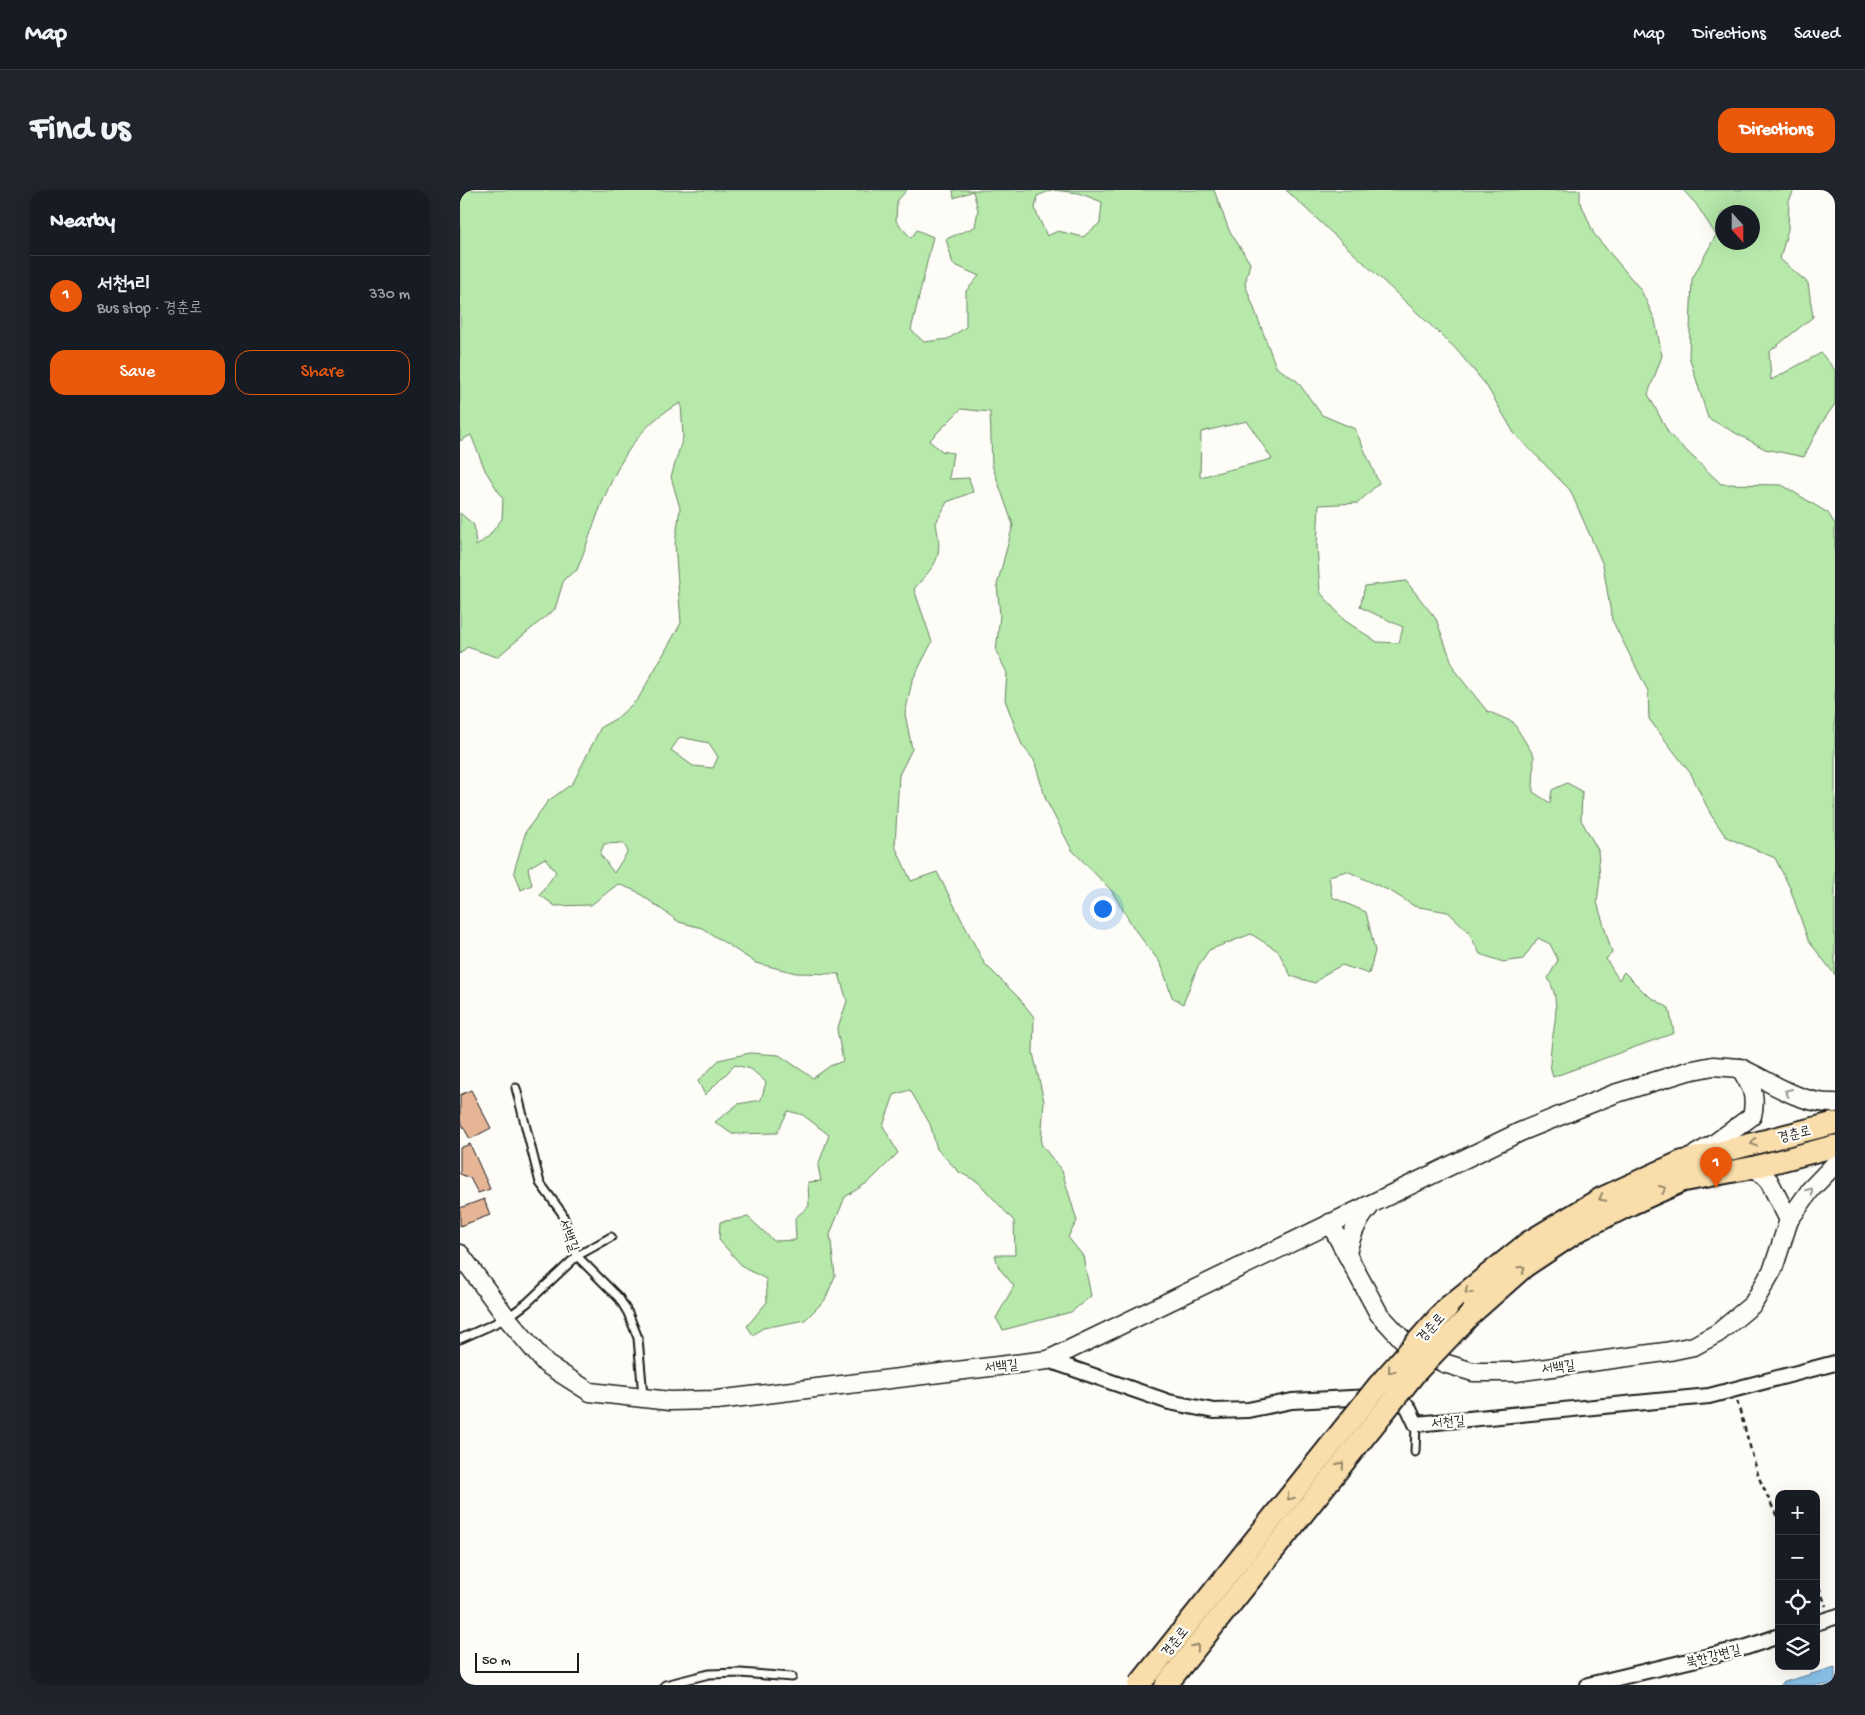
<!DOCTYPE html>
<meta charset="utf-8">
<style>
:root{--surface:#171b24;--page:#20242c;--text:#f1f3f6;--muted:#9ea1a6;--line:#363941;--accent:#ea580c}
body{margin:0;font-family:"Gochi Hand","Poor Story",sans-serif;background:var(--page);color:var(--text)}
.controls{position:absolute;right:15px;bottom:15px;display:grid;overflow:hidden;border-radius:10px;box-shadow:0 5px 20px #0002}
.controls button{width:45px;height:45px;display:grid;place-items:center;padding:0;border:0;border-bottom:1px solid var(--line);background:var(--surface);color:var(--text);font:25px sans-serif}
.compass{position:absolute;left:1255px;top:15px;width:45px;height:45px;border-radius:50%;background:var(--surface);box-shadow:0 5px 20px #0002;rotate:159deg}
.scale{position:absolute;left:15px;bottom:12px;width:104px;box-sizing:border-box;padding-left:5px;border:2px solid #1c1c1c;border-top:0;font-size:14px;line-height:18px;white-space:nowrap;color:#1c1c1c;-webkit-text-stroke:4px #fdfcf7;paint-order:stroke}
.you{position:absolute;left:642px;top:718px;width:18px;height:18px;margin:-12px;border:4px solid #fff;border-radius:50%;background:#1a73e8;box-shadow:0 0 0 8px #1a73e833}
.badge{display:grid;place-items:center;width:32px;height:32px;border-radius:50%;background:var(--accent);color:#fff;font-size:16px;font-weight:700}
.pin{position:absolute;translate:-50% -41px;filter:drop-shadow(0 1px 2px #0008)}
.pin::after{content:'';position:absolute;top:26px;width:18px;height:15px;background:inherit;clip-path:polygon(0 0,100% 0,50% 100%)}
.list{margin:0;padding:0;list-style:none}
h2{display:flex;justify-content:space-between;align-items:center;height:65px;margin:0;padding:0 20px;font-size:21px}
h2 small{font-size:16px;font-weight:400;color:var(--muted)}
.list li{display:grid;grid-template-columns:32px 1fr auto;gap:15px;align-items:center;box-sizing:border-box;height:80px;padding:0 20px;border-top:1px solid var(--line)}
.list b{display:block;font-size:19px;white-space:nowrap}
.list p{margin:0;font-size:16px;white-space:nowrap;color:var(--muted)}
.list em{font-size:16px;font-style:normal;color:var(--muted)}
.actions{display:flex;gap:10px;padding:15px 20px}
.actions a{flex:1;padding:11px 0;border:1px solid var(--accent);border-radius:15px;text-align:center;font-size:18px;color:var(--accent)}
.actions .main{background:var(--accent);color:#fff}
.icon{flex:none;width:28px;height:28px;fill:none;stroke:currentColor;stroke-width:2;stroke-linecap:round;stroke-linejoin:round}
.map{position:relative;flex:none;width:1375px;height:1495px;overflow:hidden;border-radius:15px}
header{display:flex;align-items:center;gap:30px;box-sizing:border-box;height:70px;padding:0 25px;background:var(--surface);border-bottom:1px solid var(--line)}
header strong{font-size:24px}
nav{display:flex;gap:28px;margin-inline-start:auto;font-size:18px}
.intro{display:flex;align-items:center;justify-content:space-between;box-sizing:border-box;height:120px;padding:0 30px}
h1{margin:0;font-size:35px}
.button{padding:12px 22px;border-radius:15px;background:var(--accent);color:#fff;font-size:18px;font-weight:700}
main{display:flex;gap:30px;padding:0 30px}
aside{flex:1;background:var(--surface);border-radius:15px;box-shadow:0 5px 20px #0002}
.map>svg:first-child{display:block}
.green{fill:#b6e9aa;stroke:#698263;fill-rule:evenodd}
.water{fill:#88c0e7;stroke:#5d7e96}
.building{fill:#e5b596;stroke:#1c1c1c}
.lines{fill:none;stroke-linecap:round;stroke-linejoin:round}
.service-casing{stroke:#1c1c1c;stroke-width:11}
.minor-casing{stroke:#1c1c1c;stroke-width:18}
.tertiary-casing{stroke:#1c1c1c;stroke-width:21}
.primary-casing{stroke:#1c1c1c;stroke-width:25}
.path{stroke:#1c1c1c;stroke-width:2.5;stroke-dasharray:5 4;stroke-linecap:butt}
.service{stroke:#fdfcf7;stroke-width:7}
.minor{stroke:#fdfcf7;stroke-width:14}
.tertiary{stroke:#fdfcf7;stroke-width:18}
.primary{stroke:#f9deab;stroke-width:21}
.primary-bridge-casing{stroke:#1c1c1c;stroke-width:25;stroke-linecap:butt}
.primary-bridge{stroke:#f9deab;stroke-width:21}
.oneway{stroke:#989794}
.oneway2{stroke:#96876b}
.labels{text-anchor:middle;stroke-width:4.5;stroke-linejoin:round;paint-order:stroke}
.street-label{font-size:14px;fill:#1c1c1c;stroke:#fdfcf7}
</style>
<header>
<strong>Map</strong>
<nav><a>Map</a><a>Directions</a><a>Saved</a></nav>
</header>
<div class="intro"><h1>Find us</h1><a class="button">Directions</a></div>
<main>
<aside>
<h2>Nearby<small></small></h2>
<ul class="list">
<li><span class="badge">1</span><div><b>서천1리</b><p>Bus stop · 경춘로</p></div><em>330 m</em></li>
</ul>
<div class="actions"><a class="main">Save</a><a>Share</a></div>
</aside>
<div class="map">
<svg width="1375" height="1495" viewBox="0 0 1375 1495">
<rect width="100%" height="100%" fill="#fdfcf7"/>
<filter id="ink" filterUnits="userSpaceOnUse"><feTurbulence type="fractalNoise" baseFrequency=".02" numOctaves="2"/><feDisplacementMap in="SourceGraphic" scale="10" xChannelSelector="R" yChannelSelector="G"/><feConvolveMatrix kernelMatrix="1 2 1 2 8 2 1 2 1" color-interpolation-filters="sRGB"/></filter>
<g filter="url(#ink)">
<g class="green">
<path d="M0 0H447L437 11 436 31 451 48 457 40 473 47 451 140 464 152 488 149 506 137V101L519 86 493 74 486 49 515 37 518 20 513 1 494 8 493 0H592L577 6 575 20 587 46 598 41 623 47 640 33 642 12 619 3 593 0H754L769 40 790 73 785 94 816 177 837 191 862 225 895 239 919 293 898 313 859 315 857 355 860 402 884 430 917 452 939 453 943 437 900 417 905 396 946 391 976 429 995 481 1027 521 1053 532 1074 566 1073 602 1090 613 1092 600 1107 593 1122 601 1121 630 1138 660 1140 689 1137 712 1152 763 1146 769 1159 790 1164 782 1187 805 1209 818 1214 843 1093 887C1082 858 1108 822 1088 788L1098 770 1090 754 1078 748 1063 769 1043 772 1020 764 1008 741 988 722 954 716 932 702 887 681 869 686 872 707 906 722 915 761 909 784 882 775 867 783 855 793 831 786 818 761 791 744 749 760 738 776 723 814 712 807 701 774 675 740 651 700 612 660 586 610 574 570 562 555 545 510 547 483 536 461 540 425 537 395 553 335 532 275 530 222 501 219 469 251 482 261 493 263 489 289 509 288 513 302 487 312 476 333C483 370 477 372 454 399L472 452 452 491 445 524 452 559 439 585 435 656 451 691 477 682 524 773 559 808 574 827 573 863 584 911 581 954 602 981 617 1031 608 1047 623 1066 631 1106 611 1122 543 1140 536 1128 554 1096 539 1078 535 1065H555L554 1031 518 992 499 982 477 959 470 934 450 900 434 905 423 936 438 963 410 991 385 1007 370 1044 375 1086 365 1110 345 1130 303 1138 293 1145 287 1136 307 1112 306 1089 284 1078 259 1050 260 1032 288 1027 314 1051 336 1050 335 1028 349 1016 348 992 361 991 358 976 369 945 343 925 328 921 317 943 272 944 255 932 278 914 301 910 306 892 291 879 275 875 245 905 238 891 259 870 290 863 319 865 353 888 370 876 383 871 377 840 387 811 379 784 336 783 296 773 242 738 219 732 176 701 158 694 131 715 95 716 80 705 96 682 85 668 68 678 72 695 61 700 54 681 66 641 88 611 113 593 141 537 157 528 178 509 221 433 215 354 220 318 211 287 223 247 221 213C159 241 140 322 117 380L104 389 95 419 37 467 7 457 0 464V323L14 335 16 356 28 347 42 329 43 309 25 280 11 245 0 251ZM787 231 812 269 740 287 741 242ZM220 547 249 553 258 567 253 578 233 576 211 560ZM163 653 168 661 154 683 140 664 144 654Z"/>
<polygon points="826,0 1120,0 1120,11 1134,44 1181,100 1195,130 1202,166 1188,204 1209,244 1261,294 1322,295 1368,323 1375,334 1375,785 1348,750 1330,698 1315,668 1266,647 1251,625 1231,584 1189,529 1188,501 1152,430 1143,375 1110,300 1054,243 1026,195 995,158"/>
<path d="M1223 0H1334L1329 11 1328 39 1320 69 1348 93 1353 127 1309 162 1311 190 1361 163 1375 180V214L1359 237 1344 267 1305 259 1248 228 1229 166 1232 89 1256 45 1236 14ZM1262 22H1292V52H1262Z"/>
</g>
<polygon class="water" points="1375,1477 1375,1495 1321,1495 1321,1493"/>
<g class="building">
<polygon points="11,900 31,938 10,949 0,931 0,905"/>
<polygon points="10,954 30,999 18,1003 10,988 0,984 0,958"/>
<polygon points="24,1009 30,1025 0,1036 0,1018"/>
</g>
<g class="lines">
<g class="service-casing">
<g id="service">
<polyline points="56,898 80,993 102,1023 117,1066 159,1108 168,1123 178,1148 183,1206"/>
<polyline points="0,1149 47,1128 67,1113 117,1066 151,1047"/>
<polyline points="955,1262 956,1234"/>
<polyline points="205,1495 249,1484 280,1483 332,1487"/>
</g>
</g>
<g class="minor-casing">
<g id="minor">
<polyline points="588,1170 709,1212 754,1221 788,1220 832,1211 911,1207 936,1209 948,1217 956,1234 1249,1206 1375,1173"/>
<polyline points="1356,1433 1375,1427"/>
<polyline points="1128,1495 1287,1457 1319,1446"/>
</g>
</g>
<g class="tertiary-casing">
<g id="tertiary">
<path d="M1236 964 1254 954 1292 926C1297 905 1291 895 1280 878 1310 891 1341 915 1375 913"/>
<polyline points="1295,977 1309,991 1329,1030"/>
<polyline points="870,1033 919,1124 943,1150 984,1173 1013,1182 1056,1182 1205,1162 1234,1156 1258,1143 1293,1114 1313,1079 1329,1030 1351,999 1375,974"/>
<polyline points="0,1064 47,1128 86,1174 130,1202 210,1211 257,1210 588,1170 1060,942 1154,904 1228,881 1253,876 1280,878"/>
<path d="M887 1064C891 1044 897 1031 910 1016"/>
</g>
</g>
<g class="primary-casing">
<g id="primary">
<polyline points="987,1118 1069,1052 1142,1008 1221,972 1375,933"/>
<polyline points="1012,1123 1065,1076 1119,1040 1171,1014 1222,991 1295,977 1375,956"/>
</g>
</g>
<g class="path">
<polyline points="1277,1211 1299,1288 1319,1331"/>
<polyline points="1356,1389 1366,1416"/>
</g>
<use href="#service" class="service"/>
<use href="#minor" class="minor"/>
<use href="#tertiary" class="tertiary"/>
<use href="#primary" class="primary"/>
<g class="primary-bridge-casing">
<g id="primary-bridge">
<polyline points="679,1495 918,1196 987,1118"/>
<polyline points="706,1495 955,1183 1012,1123"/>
</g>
</g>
<use href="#primary-bridge" class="primary-bridge"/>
</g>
<defs><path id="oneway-chevron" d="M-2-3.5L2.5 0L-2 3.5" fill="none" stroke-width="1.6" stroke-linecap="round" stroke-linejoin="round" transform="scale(1.25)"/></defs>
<g class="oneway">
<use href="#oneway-chevron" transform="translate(1328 902) rotate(-155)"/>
<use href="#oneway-chevron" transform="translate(1350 1001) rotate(-51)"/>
</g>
<g class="oneway2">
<use href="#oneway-chevron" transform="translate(1294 953) rotate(165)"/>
<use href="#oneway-chevron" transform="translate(1203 999) rotate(-24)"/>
<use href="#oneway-chevron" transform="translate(1142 1008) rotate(152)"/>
<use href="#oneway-chevron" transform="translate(1062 1079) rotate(-39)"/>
<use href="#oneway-chevron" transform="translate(1008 1101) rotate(141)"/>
<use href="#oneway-chevron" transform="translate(931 1180) rotate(130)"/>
<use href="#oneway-chevron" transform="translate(881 1275) rotate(-51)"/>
<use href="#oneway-chevron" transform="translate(830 1307) rotate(129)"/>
<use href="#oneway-chevron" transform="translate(736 1457) rotate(-51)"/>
</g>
</g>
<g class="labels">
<g class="street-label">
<text transform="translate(1334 943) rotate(-13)" y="5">경춘로</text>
<text transform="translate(110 1045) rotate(70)" y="5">서백길</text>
<text transform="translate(970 1137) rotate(-47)" y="5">경춘로</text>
<text transform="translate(541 1175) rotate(-6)" y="5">서백길</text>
<text transform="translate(1098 1176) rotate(-8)" y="5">서백길</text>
<text transform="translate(988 1231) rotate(-5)" y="5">서천길</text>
<text transform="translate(714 1451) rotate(-51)" y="5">경춘로</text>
<text transform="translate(1253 1465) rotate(-14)" y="5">북한강변길</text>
</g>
</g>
</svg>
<div class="controls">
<button>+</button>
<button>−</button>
<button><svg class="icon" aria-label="locate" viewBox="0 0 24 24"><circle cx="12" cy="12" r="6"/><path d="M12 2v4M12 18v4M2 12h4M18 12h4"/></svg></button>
<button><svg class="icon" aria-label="layers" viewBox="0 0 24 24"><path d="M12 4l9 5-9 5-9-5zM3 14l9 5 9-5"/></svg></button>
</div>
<svg class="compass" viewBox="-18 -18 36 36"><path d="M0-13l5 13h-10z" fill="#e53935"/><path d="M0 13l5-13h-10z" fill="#9ea1a6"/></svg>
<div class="scale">50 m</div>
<div class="you"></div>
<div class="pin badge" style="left:1256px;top:998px">1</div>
</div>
</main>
